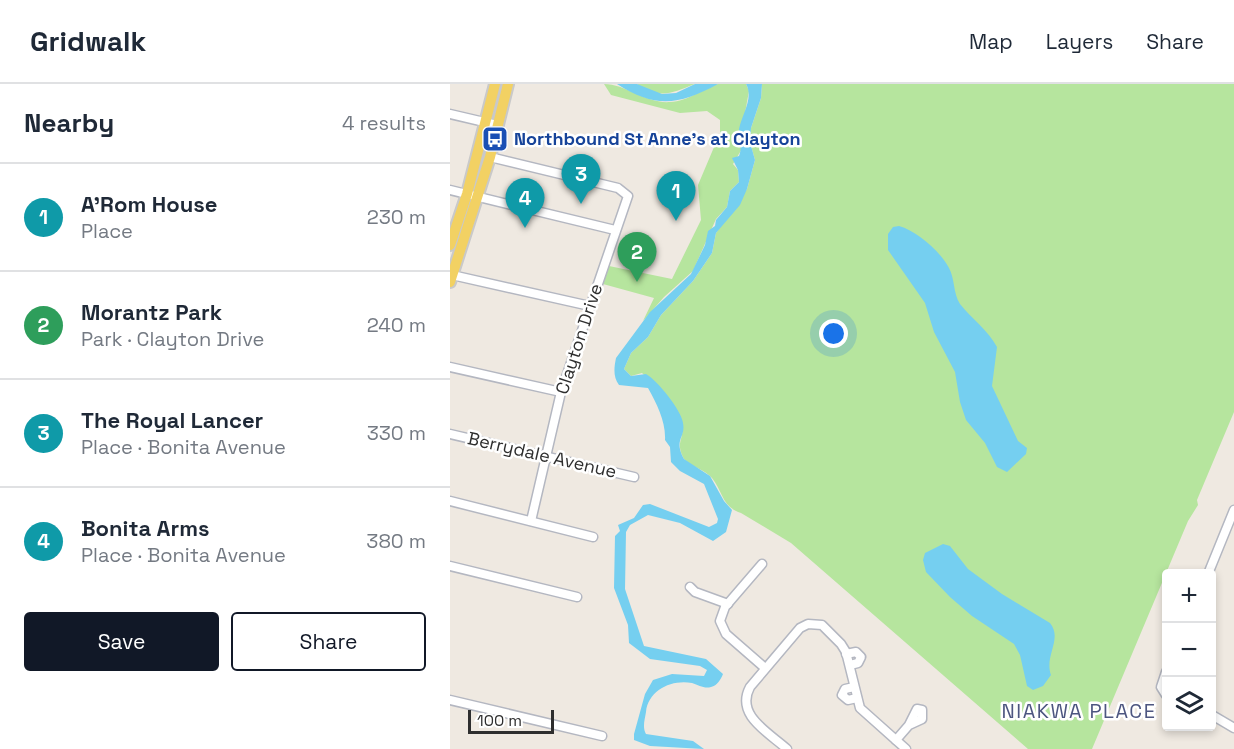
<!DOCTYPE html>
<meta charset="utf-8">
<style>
:root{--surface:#fff;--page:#f6f6f7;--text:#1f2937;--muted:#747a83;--line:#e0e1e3;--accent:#111827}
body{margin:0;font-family:"Space Grotesk",sans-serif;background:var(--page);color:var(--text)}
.controls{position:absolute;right:18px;bottom:18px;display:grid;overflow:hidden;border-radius:6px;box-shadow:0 3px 9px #0003}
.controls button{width:54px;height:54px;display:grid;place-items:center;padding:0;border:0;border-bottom:2px solid var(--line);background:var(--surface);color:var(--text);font:30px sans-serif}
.scale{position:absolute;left:18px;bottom:15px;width:86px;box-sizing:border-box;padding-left:6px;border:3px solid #2e2e2e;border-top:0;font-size:16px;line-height:21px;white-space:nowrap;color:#2e2e2e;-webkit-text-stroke:4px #fff;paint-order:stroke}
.you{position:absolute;left:384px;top:250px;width:21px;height:21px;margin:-15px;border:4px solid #fff;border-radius:50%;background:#1a73e8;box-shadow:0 0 0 9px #1a73e833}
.badge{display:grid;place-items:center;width:39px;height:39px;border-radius:50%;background:var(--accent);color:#fff;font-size:20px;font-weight:700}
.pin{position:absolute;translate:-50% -50px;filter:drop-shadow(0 2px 3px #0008)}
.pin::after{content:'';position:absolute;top:32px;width:21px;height:18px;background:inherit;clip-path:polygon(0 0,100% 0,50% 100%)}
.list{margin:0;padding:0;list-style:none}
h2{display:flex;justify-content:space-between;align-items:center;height:78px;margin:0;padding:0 24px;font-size:26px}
h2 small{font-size:20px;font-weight:400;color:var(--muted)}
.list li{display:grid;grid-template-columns:39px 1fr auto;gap:18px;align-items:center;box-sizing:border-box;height:108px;padding:0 24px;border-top:2px solid var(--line)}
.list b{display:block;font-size:22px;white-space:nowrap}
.list p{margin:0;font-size:20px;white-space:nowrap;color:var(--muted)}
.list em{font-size:20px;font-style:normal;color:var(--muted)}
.actions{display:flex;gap:12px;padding:18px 24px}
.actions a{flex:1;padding:14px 0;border:2px solid var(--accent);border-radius:6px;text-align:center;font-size:21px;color:var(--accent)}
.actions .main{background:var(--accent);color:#fff}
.icon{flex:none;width:33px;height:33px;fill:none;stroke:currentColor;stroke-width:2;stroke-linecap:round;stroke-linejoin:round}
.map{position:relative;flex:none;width:784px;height:665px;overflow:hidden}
header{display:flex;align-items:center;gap:36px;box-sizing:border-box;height:84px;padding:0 30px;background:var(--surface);border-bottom:2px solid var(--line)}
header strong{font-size:28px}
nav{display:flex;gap:33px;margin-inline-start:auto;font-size:21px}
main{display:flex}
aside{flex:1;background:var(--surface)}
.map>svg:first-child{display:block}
.green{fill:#b6e59e}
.water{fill:#75cff0}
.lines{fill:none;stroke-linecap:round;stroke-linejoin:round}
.minor-casing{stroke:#b4b7c1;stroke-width:11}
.major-casing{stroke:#c9c9c9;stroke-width:14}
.minor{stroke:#fff;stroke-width:8}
.major{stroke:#f2d163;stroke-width:10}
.labels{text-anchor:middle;stroke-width:5;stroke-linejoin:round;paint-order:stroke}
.transit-label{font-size:18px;font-weight:bold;fill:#164399;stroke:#fff;text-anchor:start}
.street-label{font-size:18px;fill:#2e2e2e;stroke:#fff}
.neighbourhood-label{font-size:20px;letter-spacing:1.5px;fill:#4d5680;stroke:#fff}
</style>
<header>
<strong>Gridwalk</strong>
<nav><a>Map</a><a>Layers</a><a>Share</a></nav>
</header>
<main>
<aside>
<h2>Nearby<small>4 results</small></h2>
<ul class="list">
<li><span class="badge" style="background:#0f9aa8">1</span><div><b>A'Rom House</b><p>Place</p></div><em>230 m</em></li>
<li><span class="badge" style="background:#2e9e5b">2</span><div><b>Morantz Park</b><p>Park · Clayton Drive</p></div><em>240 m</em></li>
<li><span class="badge" style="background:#0f9aa8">3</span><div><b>The Royal Lancer</b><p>Place · Bonita Avenue</p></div><em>330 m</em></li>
<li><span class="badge" style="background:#0f9aa8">4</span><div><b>Bonita Arms</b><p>Place · Bonita Avenue</p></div><em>380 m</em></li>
</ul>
<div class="actions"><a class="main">Save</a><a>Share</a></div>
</aside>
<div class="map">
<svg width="784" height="665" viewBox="0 0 784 665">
<rect width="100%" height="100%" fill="#efe9e1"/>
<g class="green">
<path d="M154 0C176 0 197 20 220 18 239 17 251 5 268 0 276 0 288 0 296 0L299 7 290 56 293 63 283 80 288 86 289 98 280 107 277 123 266 135 243 187 214 213 193 237 204 214 153 200 159 182 222 195 251 136 248 101 270 49V36L257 27 230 29 161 11Z"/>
<path d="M187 0H245C221 9 211 16 187 0Z"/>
<path d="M312 0H784V328L747 416 748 421 738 437 642 665H578L341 459 291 429C272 423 273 408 262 394 255 386 242 383 234 375 225 358 234 356 232 343 229 320 208 305 192 289L181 292 174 285 181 269 198 253 211 231 243 197 262 169 266 149 297 105 305 76 300 58 301 44 311 14Z"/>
</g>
<g class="water">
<path d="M167 0H187L212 10 226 9 245 0H268C229 21 206 25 167 0Z"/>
<path d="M296 0H312L311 14 301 44 300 58 305 76 297 105 290 121 266 149 262 169 243 197 211 231 198 253 181 269 174 285 181 292 196 290C207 296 232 327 233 339 236 354 223 355 234 375L260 392 274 417 282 426 276 448 263 457 230 439 198 431 180 441 176 448 175 505 194 562 256 575 273 590C271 595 267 602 261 603 254 605 249 601 242 599 222 595 198 606 196 628 195 635 192 643 196 650L243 657 254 665 200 662 184 656V650L195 610 203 596 222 590 254 592 257 586 250 582 200 575 179 559 178 541 164 504 165 452 170 447 168 441 184 434 193 421 200 420 259 443 267 439 268 435 254 400 230 387 221 378 220 363 215 356C216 338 207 320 198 304L169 301C163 293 164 284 166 274L200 228 241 190 255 161 258 147 265 142 266 136 277 123 280 107 289 98 288 86 282 74 289 72C293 62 288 56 289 45 292 30 304 14 296 0Z"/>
<path d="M449 142C467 147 490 167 499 184 505 195 503 209 510 220 522 235 538 246 547 263L542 302 568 357 577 364 576 370 557 388 547 383 535 359 516 336 510 318 505 288 484 248 475 219 438 166V150L443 143Z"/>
<path d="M493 460 500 462 518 485 552 510 600 539C613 555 594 572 601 591L593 602 583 606 577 602 570 571 564 560 522 532 500 513 476 488 473 476 475 469Z"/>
</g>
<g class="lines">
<g class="minor-casing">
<g id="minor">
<polyline points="0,30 47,41"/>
<polyline points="40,73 168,104 178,112 111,308 81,437"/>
<polyline points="0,106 165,146"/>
<polyline points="2,191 140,222"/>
<polyline points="0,283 111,308"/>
<polyline points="0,350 184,393"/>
<polyline points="0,417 143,453"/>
<polyline points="312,480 275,523 270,537 276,550 315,584"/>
<polyline points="0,482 127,513"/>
<polyline points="758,490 784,426"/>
<polyline points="240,503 245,508 278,520"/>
<polyline points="396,570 406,568 411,573 408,579 400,581"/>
<polyline points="716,588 711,603 716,611"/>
<polyline points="404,603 395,605 392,611 398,616 407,614"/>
<polyline points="0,616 152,652"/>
<polyline points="762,631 784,644"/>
<polyline points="446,656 459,641 472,635 472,626 467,625 459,641"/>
<path d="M337 665C318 648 285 631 300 603L350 544 358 540 372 541 391 560 396 568 410 624 456 665"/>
</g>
</g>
<g class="major-casing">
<g id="major">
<polyline points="0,161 17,110 45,0"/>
<polyline points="0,198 40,73 58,0"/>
</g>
</g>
<use href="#minor" class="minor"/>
<use href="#major" class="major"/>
</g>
<defs>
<g id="bus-square" transform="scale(1.35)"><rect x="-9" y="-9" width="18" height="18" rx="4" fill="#1a4fb4" stroke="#fff"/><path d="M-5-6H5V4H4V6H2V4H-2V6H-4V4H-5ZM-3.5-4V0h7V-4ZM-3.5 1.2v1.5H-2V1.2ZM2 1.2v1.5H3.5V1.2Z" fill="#fff"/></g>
</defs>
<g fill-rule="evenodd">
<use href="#bus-square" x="45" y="55"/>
</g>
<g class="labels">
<g class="transit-label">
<text x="64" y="61">Northbound St Anne's at Clayton</text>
</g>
<g class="street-label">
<text transform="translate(129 255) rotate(-72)" y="6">Clayton Drive</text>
<text transform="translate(92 371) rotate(13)" y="6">Berrydale Avenue</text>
</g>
<g class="neighbourhood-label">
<text x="629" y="634">NIAKWA PLACE</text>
</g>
</g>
</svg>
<div class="controls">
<button>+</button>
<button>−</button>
<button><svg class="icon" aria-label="layers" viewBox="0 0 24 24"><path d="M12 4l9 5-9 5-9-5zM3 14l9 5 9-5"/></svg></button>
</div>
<div class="scale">100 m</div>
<div class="you"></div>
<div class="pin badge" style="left:226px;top:137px;background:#0f9aa8">1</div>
<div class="pin badge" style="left:187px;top:198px;background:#2e9e5b">2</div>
<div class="pin badge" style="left:131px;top:120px;background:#0f9aa8">3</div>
<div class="pin badge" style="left:75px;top:144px;background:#0f9aa8">4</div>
</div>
</main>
